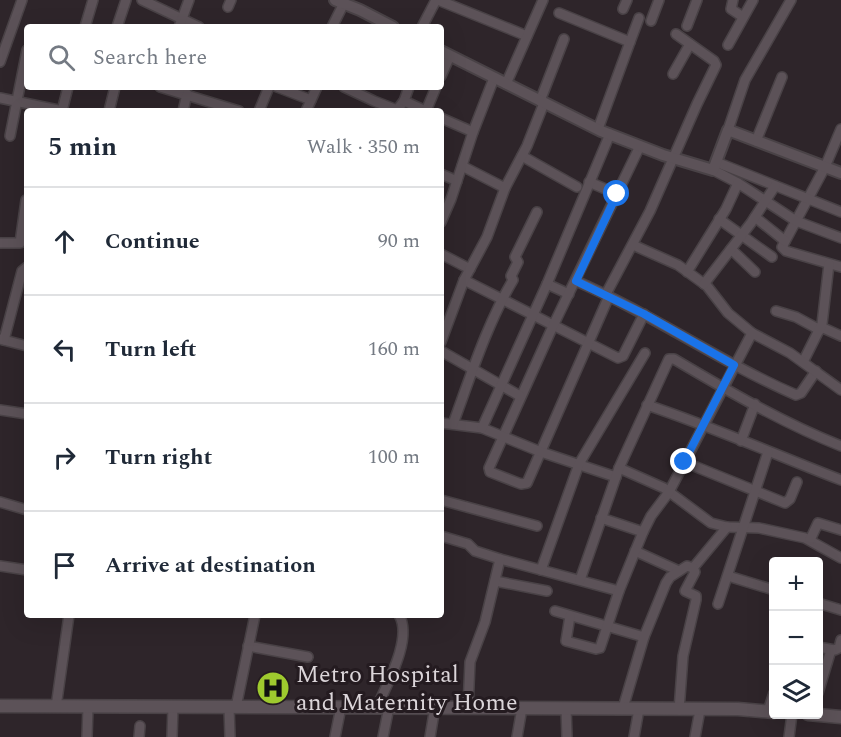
<!DOCTYPE html>
<meta charset="utf-8">
<style>
:root{--surface:#fff;--page:#f2f2f3;--text:#1f2937;--muted:#747a83;--line:#e0e1e3}
body{margin:0;font-family:Spectral,serif;background:var(--page);color:var(--text)}
.controls{position:absolute;right:18px;bottom:18px;display:grid;overflow:hidden;border-radius:6px;box-shadow:0 6px 24px #0002}
.controls button{width:54px;height:54px;display:grid;place-items:center;padding:0;border:0;border-bottom:2px solid var(--line);background:var(--surface);color:var(--text);font:30px sans-serif}
.stop{position:absolute;width:18px;height:18px;margin:-14px;border:4px solid #1a73e8;border-radius:50%;background:#fff}
.stop.end{background:#1a73e8;border-color:#fff;box-shadow:0 2px 6px #0008}
.list{margin:0;padding:0;list-style:none}
h2{display:flex;justify-content:space-between;align-items:center;height:78px;margin:0;padding:0 24px;font-size:26px}
h2 small{font-size:20px;font-weight:400;color:var(--muted)}
.list li{display:grid;grid-template-columns:39px 1fr auto;gap:18px;align-items:center;box-sizing:border-box;height:108px;padding:0 24px;border-top:2px solid var(--line)}
.list b{display:block;font-size:22px;white-space:nowrap}
.list em{font-size:20px;font-style:normal;color:var(--muted)}
.icon{flex:none;width:33px;height:33px;fill:none;stroke:currentColor;stroke-width:2;stroke-linecap:round;stroke-linejoin:round}
.map{position:relative;flex:none;width:841px;height:737px;overflow:hidden}
.search{position:absolute;background:var(--surface);box-shadow:0 6px 24px #0002;left:24px;top:24px;width:420px;height:66px;display:flex;align-items:center;gap:15px;box-sizing:border-box;padding:0 21px;border-radius:6px;color:var(--muted);font-size:22px}
.panel{position:absolute;background:var(--surface);box-shadow:0 6px 24px #0002;left:24px;top:108px;width:420px;height:510px;border-radius:6px}
.map>svg:first-child{display:block}
.lines{fill:none;stroke-linecap:round;stroke-linejoin:round}
.minor-casing{stroke:#494246;stroke-width:12}
.tertiary-casing{stroke:#494246;stroke-width:14}
.secondary-casing{stroke:#494246;stroke-width:15}
.minor{stroke:#5c5258;stroke-width:9}
.tertiary{stroke:#5c5258;stroke-width:10}
.secondary{stroke:#5c5258;stroke-width:12}
.route{stroke:#1a73e8;stroke-width:8}
.labels{text-anchor:middle;stroke-width:6;stroke-linejoin:round;paint-order:stroke}
.poi-label{font-size:24px;fill:#dbd5d9;stroke:#241b20;text-anchor:start}
</style>
<div class="map">
<svg width="841" height="737" viewBox="0 0 841 737">
<rect width="100%" height="100%" fill="#2e252a"/>
<g class="lines">
<g class="minor-casing">
<g id="minor">
<polyline points="142,0 199,27"/>
<polyline points="438,0 527,36"/>
<polyline points="733,0 731,9 743,17"/>
<polyline points="228,7 231,0"/>
<polyline points="623,9 627,0"/>
<polyline points="559,13 630,42 598,129"/>
<polyline points="651,21 659,0"/>
<polyline points="687,26 697,0"/>
<polyline points="85,27 93,0"/>
<polyline points="117,27 126,0"/>
<polyline points="179,27 189,0"/>
<polyline points="332,27 344,3"/>
<polyline points="422,27 436,0"/>
<polyline points="630,42 639,18"/>
<polyline points="728,45 753,0"/>
<polyline points="0,62 22,0"/>
<polyline points="673,74 690,44"/>
<polyline points="441,76 450,56"/>
<polyline points="506,84 543,0"/>
<polyline points="160,87 239,111"/>
<polyline points="277,87 311,100"/>
<polyline points="344,87 374,101 397,110 404,101 409,87"/>
<polyline points="0,98 63,111"/>
<polyline points="404,101 426,111"/>
<polyline points="540,101 564,39"/>
<polyline points="62,111 68,87"/>
<polyline points="109,111 115,87"/>
<polyline points="183,111 187,94"/>
<polyline points="259,111 269,87"/>
<polyline points="306,111 317,87"/>
<polyline points="426,111 436,87"/>
<polyline points="441,118 473,132"/>
<polyline points="841,129 825,167 782,247 786,251 841,267"/>
<polyline points="728,130 745,80 791,0"/>
<polyline points="10,136 27,50"/>
<polyline points="756,141 782,77"/>
<polyline points="522,156 577,187"/>
<polyline points="716,162 841,212"/>
<polyline points="462,166 505,188"/>
<polyline points="713,170 738,183 796,221 841,238"/>
<polyline points="441,174 457,181"/>
<polyline points="589,182 617,194"/>
<polyline points="755,217 785,241"/>
<polyline points="719,219 772,257"/>
<polyline points="441,222 451,199 473,132 494,78"/>
<polyline points="0,243 20,243 26,200"/>
<polyline points="633,245 678,265 707,286 728,313 752,333"/>
<polyline points="731,249 755,272"/>
<polyline points="441,254 470,269"/>
<polyline points="687,272 726,209 738,183"/>
<polyline points="464,280 618,358 623,356 644,314"/>
<path d="M576 281C652 314 720 362 796 395L801 393 816 371"/>
<polyline points="547,284 569,294"/>
<polyline points="704,284 751,223 775,186"/>
<polyline points="606,294 650,211 697,104 716,65 714,61 676,34"/>
<polyline points="609,296 527,483 521,484 490,472 489,468 553,326 640,146"/>
<polyline points="776,311 796,317 820,330"/>
<polyline points="821,327 841,336"/>
<polyline points="0,339 27,346"/>
<polyline points="4,340 22,271 27,267"/>
<polyline points="441,342 464,280 487,237 505,188 527,146 544,103"/>
<polyline points="441,351 520,396"/>
<polyline points="803,362 822,324 829,264"/>
<path d="M647 405C713 427 776 455 841 480"/>
<polyline points="0,410 27,414"/>
<polyline points="441,423 482,428 541,452 616,477"/>
<path d="M453 424C471 375 487 324 513 280L511 276 518 262 515 257 537 212"/>
<polyline points="482,428 547,284 610,134"/>
<polyline points="741,441 755,404"/>
<polyline points="684,462 785,503 790,499 797,482"/>
<polyline points="619,468 664,488 711,523 727,527 759,528 805,538 841,558"/>
<polyline points="441,500 537,526"/>
<polyline points="0,502 27,510"/>
<polyline points="601,518 643,532"/>
<polyline points="441,536 468,544 475,551 500,559 619,591"/>
<polyline points="810,540 818,523 841,530"/>
<polyline points="635,551 679,571"/>
<polyline points="0,566 27,570"/>
<polyline points="541,570 579,464 645,353"/>
<polyline points="728,576 774,590"/>
<path d="M580 580 619 468 669 359H674C728 391 783 423 841 446"/>
<polyline points="495,581 547,591"/>
<polyline points="818,603 841,610"/>
<polyline points="718,604 768,452"/>
<polyline points="555,611 644,637"/>
<polyline points="570,616 566,641 596,649 600,648 619,591 643,532 651,516 669,492 752,333 790,353 841,390"/>
<polyline points="248,646 308,657"/>
<polyline points="818,647 835,650 839,648 841,640"/>
<polyline points="818,693 831,650"/>
<polyline points="56,707 69,615"/>
<polyline points="229,707 230,737"/>
<polyline points="236,707 255,615"/>
<path d="M377 707C387 684 413 638 399 615"/>
<polyline points="468,708 470,662 485,622 500,559"/>
<polyline points="566,708 567,737"/>
<polyline points="623,708 644,637 666,583 670,577 687,566 693,568 727,527"/>
<polyline points="679,710 683,656 696,600 696,596 685,591 695,572 693,568"/>
<polyline points="768,711 774,693"/>
<polyline points="87,737 88,707"/>
<polyline points="139,737 140,726"/>
<polyline points="172,737 173,707"/>
<polyline points="335,737 341,707"/>
<polyline points="383,737 389,707"/>
<polyline points="430,737 435,707"/>
<polyline points="517,737 522,708"/>
<polyline points="634,737 639,709"/>
<polyline points="695,737 700,710"/>
<polyline points="789,737 792,714"/>
</g>
</g>
<g class="tertiary-casing">
<g id="tertiary">
<polyline points="335,0 360,10 393,27"/>
<polyline points="441,51 601,131 663,155 713,170 728,130 841,173"/>
</g>
</g>
<g class="secondary-casing">
<g id="secondary">
<polyline points="0,706 738,709 774,712"/>
<polyline points="808,714 841,717"/>
</g>
</g>
<use href="#minor" class="minor"/>
<use href="#tertiary" class="tertiary"/>
<use href="#secondary" class="secondary"/>
</g>
<g class="lines">
<polyline class="route" points="617,194 576,281 644,314 734,365 684,462"/>
</g>
<defs>
<g id="hospital-disc" transform="scale(1.725)"><circle r="9.5" fill="#9eca2e" stroke="#241b20"/><path d="M-5-5h3v3.5h4V-5h3V5h-3V1.5h-4V5h-3Z" fill="#111"/></g>
</defs>
<g fill-rule="evenodd">
<use href="#hospital-disc" x="273" y="688"/>
</g>
<g class="labels">
<g class="poi-label">
<text x="296" y="682">Metro Hospital<tspan x="296" dy="28">and Maternity Home</tspan></text>
</g>
</g>
</svg>
<div class="controls">
<button>+</button>
<button>−</button>
<button><svg class="icon" aria-label="layers" viewBox="0 0 24 24"><path d="M12 4l9 5-9 5-9-5zM3 14l9 5 9-5"/></svg></button>
</div>
<div class="stop" style="left:617px;top:194px"></div>
<div class="stop end" style="left:684px;top:462px"></div>
<div class="search"><svg class="icon" aria-label="search" viewBox="0 0 24 24"><circle cx="10" cy="10" r="6"/><path d="M15 15l6 6"/></svg>Search here</div>
<section class="panel">
<h2>5 min<small>Walk · 350 m</small></h2>
<ul class="list">
<li><svg class="icon" aria-label="ahead" viewBox="0 0 24 24"><path d="M12 20V5M6 11l6-6 6 6"/></svg><div><b>Continue</b></div><em>90 m</em></li>
<li><svg class="icon" aria-label="left" viewBox="0 0 24 24"><path d="M17 20v-9H6M10 6l-5 5 5 5"/></svg><div><b>Turn left</b></div><em>160 m</em></li>
<li><svg class="icon" aria-label="right" viewBox="0 0 24 24"><path d="M7 20v-9h11M14 6l5 5-5 5"/></svg><div><b>Turn right</b></div><em>100 m</em></li>
<li><svg class="icon" aria-label="arrive" viewBox="0 0 24 24"><path d="M6 21V4h12l-3 4 3 4H6"/></svg><div><b>Arrive at destination</b></div></li>
</ul>
</section>
</div>
